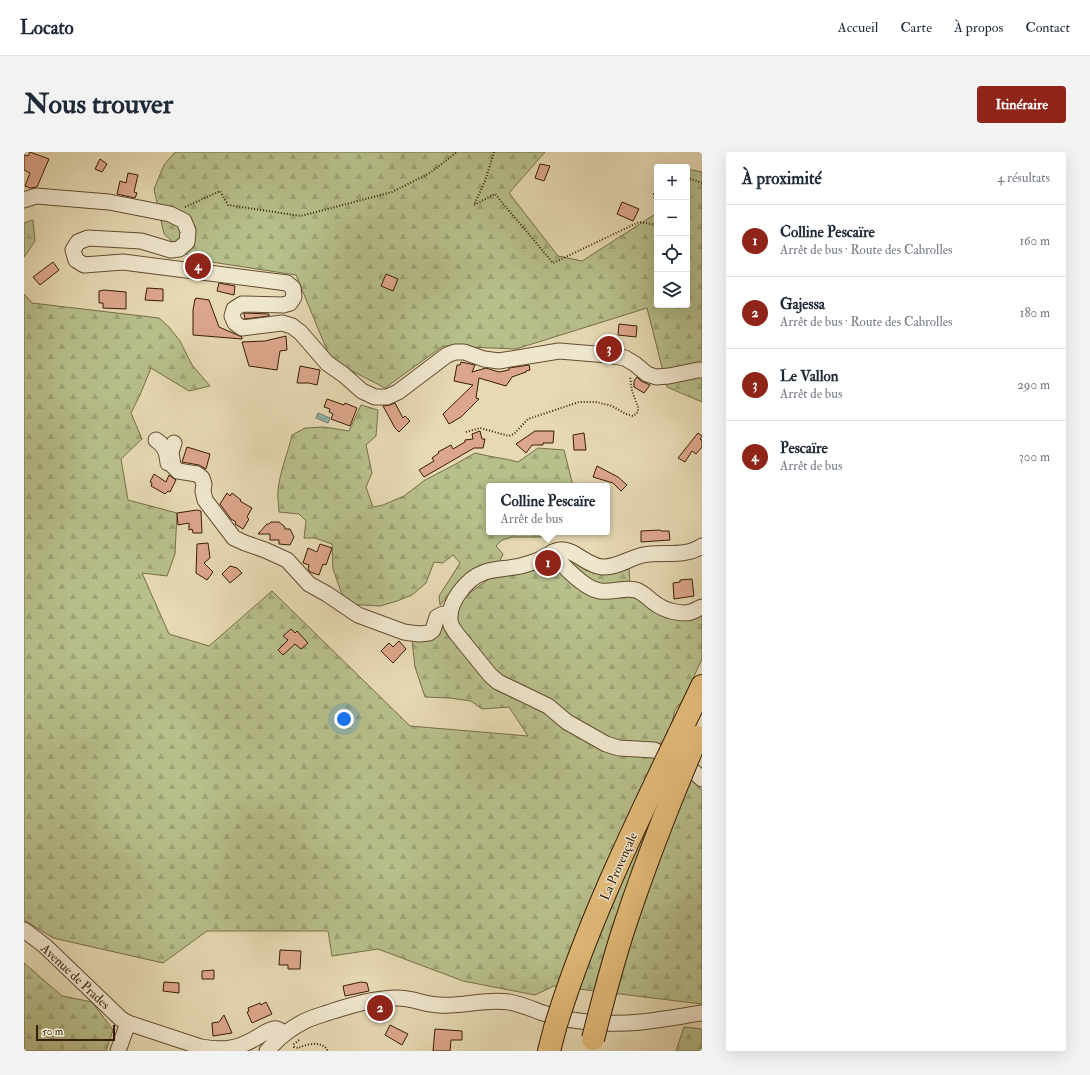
<!DOCTYPE html>
<html lang="fr">
<meta charset="utf-8">
<style>
:root{--surface:#fff;--page:#f2f2f3;--text:#1f2937;--muted:#747a83;--line:#e0e1e3;--accent:#8f2418}
body{margin:0;font-family:"IM FELL Double Pica",serif;background:var(--page);color:var(--text)}
.controls{position:absolute;right:12px;top:12px;display:grid;overflow:hidden;border-radius:4px;box-shadow:0 4px 16px #0002}
.controls button{width:36px;height:36px;display:grid;place-items:center;padding:0;border:0;border-bottom:1px solid var(--line);background:var(--surface);color:var(--text);font:20px sans-serif}
.scale{position:absolute;left:12px;bottom:10px;width:79px;box-sizing:border-box;padding-left:4px;border:2px solid #391d03;border-top:0;font-size:11px;line-height:14px;white-space:nowrap;color:#391d03;-webkit-text-stroke:3px #efe6ce;paint-order:stroke}
.you{position:absolute;left:320px;top:567px;width:14px;height:14px;margin:-10px;border:3px solid #fff;border-radius:50%;background:#1a73e8;box-shadow:0 0 0 6px #1a73e833}
.badge{display:grid;place-items:center;width:26px;height:26px;border-radius:50%;background:var(--accent);color:#fff;font-size:13px;font-weight:700}
.pin{position:absolute;translate:-50% -50%;border:2px solid #fff;box-shadow:0 1px 4px #0006}
.popup{position:absolute;left:462px;top:331px;width:124px;height:52px;box-sizing:border-box;display:grid;place-content:center;border-radius:4px;background:var(--surface);filter:drop-shadow(0 1px 3px #0005);font-size:13px;white-space:nowrap;color:var(--muted)}
.popup b{font-size:15px;color:var(--text)}
.popup::after{content:'';position:absolute;left:50%;top:100%;margin-left:-8px;border:8px solid transparent;border-top-color:var(--surface)}
.list{margin:0;padding:0;list-style:none}
h2{display:flex;justify-content:space-between;align-items:center;height:52px;margin:0;padding:0 16px;font-size:17px}
h2 small{font-size:13px;font-weight:400;color:var(--muted)}
.list li{display:grid;grid-template-columns:26px 1fr auto;gap:12px;align-items:center;box-sizing:border-box;height:72px;padding:0 16px;border-top:1px solid var(--line)}
.list b{display:block;font-size:15px;white-space:nowrap}
.list p{margin:0;font-size:13px;white-space:nowrap;color:var(--muted)}
.list em{font-size:13px;font-style:normal;color:var(--muted)}
.icon{flex:none;width:22px;height:22px;fill:none;stroke:currentColor;stroke-width:2;stroke-linecap:round;stroke-linejoin:round}
.map{position:relative;flex:none;width:678px;height:899px;overflow:hidden;border-radius:4px}
header{display:flex;align-items:center;gap:24px;box-sizing:border-box;height:56px;padding:0 20px;background:var(--surface);border-bottom:1px solid var(--line)}
header strong{font-size:19px}
nav{display:flex;gap:22px;margin-inline-start:auto;font-size:14px}
.intro{display:flex;align-items:center;justify-content:space-between;box-sizing:border-box;height:96px;padding:0 24px}
h1{margin:0;font-size:28px}
.button{padding:10px 18px;border-radius:4px;background:var(--accent);color:#fff;font-size:14px;font-weight:700}
main{display:flex;gap:24px;padding:0 24px}
aside{flex:1;background:var(--surface);border-radius:4px;box-shadow:0 4px 16px #0002}
.map>svg:first-child{display:block}
.forest{fill:url(#forest-firs);stroke:#786e47}
.water{fill:url(#water-waves);stroke:#717b6b}
.building{fill:#dca68c;stroke:#391d03}
.lines{fill:none;stroke-linecap:round;stroke-linejoin:round}
.minor-casing{stroke:#644c2f;stroke-width:17}
.highway-casing{stroke:#391d03;stroke-width:24}
.path{stroke:#391d03;stroke-width:2;stroke-dasharray:1 2;stroke-linecap:butt}
.minor{stroke:#efe6ce;stroke-width:15}
.highway{stroke:#e3bc7a;stroke-width:22}
.highway-bridge-casing{stroke:#391d03;stroke-width:24;stroke-linecap:butt}
.highway-bridge{stroke:#e3bc7a;stroke-width:22}
.labels{text-anchor:middle;stroke-width:3;stroke-linejoin:round;paint-order:stroke}
.street-label{font-size:13px;fill:#391d03;stroke:#efe6ce}
</style>
<header>
<strong>Locato</strong>
<nav><a>Accueil</a><a>Carte</a><a>À propos</a><a>Contact</a></nav>
</header>
<div class="intro"><h1>Nous trouver</h1><a class="button">Itinéraire</a></div>
<main>
<div class="map">
<svg width="678" height="899" viewBox="0 0 678 899">
<defs>
<pattern id="forest-firs" width="22" height="20" patternUnits="userSpaceOnUse"><rect width="22" height="20" fill="#b7bf8b"/><path d="M5 1l3.5 6h-7zM16 11l3.5 6h-7z" fill="#9ea476"/></pattern>
<pattern id="water-waves" width="16" height="10" patternUnits="userSpaceOnUse"><rect width="16" height="10" fill="#97b9b1"/><path d="M0 5q4-4 8 0t8 0" fill="none" stroke="#7c968e"/></pattern>
</defs>
<rect width="100%" height="100%" fill="#e6d9b3"/>
<filter id="stains"><feTurbulence type="fractalNoise" baseFrequency=".005" numOctaves="4"/><feColorMatrix values="0 0 0 0 .2 0 0 0 0 .09 0 0 0 0 .02 0 0 0 .5 -.17"/></filter>
<radialGradient id="worn" r=".72"><stop offset=".6" stop-color="#630" stop-opacity="0"/><stop offset="1" stop-color="#630" stop-opacity=".3"/></radialGradient>
<g class="forest">
<polygon points="151,0 521,0 485,41 534,104 558,109 633,61 633,153 663,153 663,17 678,20 678,250 643,235 623,156 492,197 419,194 361,236 307,208 272,123 168,107 140,82 130,37 140,13"/>
<polygon points="9,68 11,89 0,105 0,71"/>
<polygon points="0,142 8,151 135,166 145,175 156,189 168,213 186,234 165,239 127,216 116,243 107,261 118,287 97,307 104,348 153,361 151,402 143,424 118,421 145,482 185,494 248,439 386,574 504,584 485,555 458,557 447,549 426,546 401,545 391,515 388,488 416,475 440,445 465,427 499,421 548,409 576,420 605,416 607,444 678,459 678,507 659,548 651,558 647,575 645,580 639,589 632,594 678,638 678,852 530,834 511,843 439,829 354,797 308,804 304,779 183,779 139,811 29,786 0,768"/>
<path d="M337 253 354 258 352 284 342 293 348 321 342 335 349 355 359 353 380 344 401 328 428 314 451 301C466 305 480 306 494 310L514 296 540 298 549 334H465V380H528L519 385H488L478 388 472 394 479 402 474 413 442 424 416 453 415 444 436 411 429 403 419 411 410 410 402 431 388 443 373 449 356 454 323 452 316 437 309 417 308 392 291 386H280L282 369 275 362 255 360C255 354 253 344 254 338 256 319 264 301 268 283L281 276 300 275 325 279Z"/>
<polygon points="0,811 38,844 68,850 89,878 82,899 0,899"/>
<polygon points="660,875 678,877 678,899 652,899"/>
</g>
<polygon class="water" points="294,261 306,266 304,271 292,266"/>
<g class="building">
<polygon points="6,0 25,7 13,35 6,36 1,34 6,21 0,18 0,3 4,4"/>
<polygon points="76,7 83,12 78,20 71,17"/>
<polygon points="516,12 526,14 520,29 511,26"/>
<polygon points="104,21 114,23 110,40 113,41 111,46 93,42 96,29 102,31"/>
<polygon points="598,50 615,57 609,69 593,62"/>
<polygon points="29,110 35,118 16,133 9,125"/>
<polygon points="362,122 374,127 369,139 357,134"/>
<polygon points="195,131 211,134 210,143 193,139"/>
<polygon points="123,136 139,137 139,149 121,148"/>
<polygon points="80,138 102,140 102,157 79,156 79,151 75,151 75,139"/>
<polygon points="172,146 185,148 195,175 218,185 218,187 169,183 169,158 171,147 172,147"/>
<polygon points="220,161 245,162 245,164 221,167 220,162"/>
<polygon points="595,172 613,174 612,185 594,183"/>
<polygon points="262,184 263,198 256,199 253,218 225,214 218,190 241,189"/>
<polygon points="437,210 451,213 448,220 462,216 475,220 485,218 485,216 505,213 506,218 502,219 502,220 488,225 482,234 455,226 452,246 455,247 437,265 425,272 419,262 449,233 430,229 433,213 436,213"/>
<polygon points="276,214 296,218 293,233 285,231 273,231"/>
<polygon points="613,225 617,229 626,233 620,241 610,235 610,229"/>
<polygon points="303,247 320,253 321,251 333,256 326,274 307,267 309,262 305,260 306,257 300,255"/>
<polygon points="371,251 379,266 381,264 386,269 375,280 371,276 359,254 366,253"/>
<polygon points="456,279 458,287 461,287 459,296 450,296 400,325 395,318 410,309 408,306 415,301 414,300 427,293 429,297 441,290 441,288 449,287 448,282"/>
<polygon points="511,279 530,279 529,291 519,291 519,293 508,293 502,301 492,292"/>
<polygon points="560,281 562,298 550,298 549,283"/>
<polygon points="674,281 678,284 676,287 678,288 678,295 672,302 668,299 661,310 654,306"/>
<polygon points="163,295 186,302 182,317 175,313 158,310"/>
<polygon points="573,314 594,325 603,333 597,339 589,331 569,325"/>
<polygon points="130,322 142,330 145,323 152,328 146,340 144,339 141,342 127,334 128,331 126,330"/>
<polygon points="203,341 206,344 208,341 217,348 216,349 228,356 223,365 225,367 219,377 211,372 212,370 207,367 196,352"/>
<polygon points="173,358 177,359 178,381 169,381 168,377 165,378 165,371 154,373 153,361"/>
<polygon points="247,370 255,370 261,375 261,377 266,377 270,385 266,393 255,392 255,388 246,388 246,382 234,382 243,372 245,372"/>
<polygon points="636,378 637,379 645,379 646,388 617,390 617,379"/>
<polygon points="184,391 186,406 180,411 189,420 183,428 172,421 173,392"/>
<polygon points="296,392 308,396 302,413 299,412 295,423 286,420 284,417 285,413 279,411 284,396 293,400"/>
<polygon points="206,414 213,416 218,421 206,431 198,422"/>
<polygon points="668,427 670,444 650,447 649,431 656,430 656,428"/>
<polygon points="267,477 271,481 273,479 284,491 277,497 271,492 259,503 254,498 264,488 259,484"/>
<polygon points="375,489 382,497 369,511 357,499 365,491 369,495"/>
<polygon points="256,798 277,799 276,817 264,817 264,813 255,813"/>
<polygon points="190,818 190,827 178,827 178,819"/>
<polygon points="140,830 155,831 155,841 139,839"/>
<polygon points="337,830 343,831 345,839 321,844 319,834"/>
<polygon points="242,850 248,862 228,871 223,860 225,859 224,856 236,851 237,853"/>
<polygon points="200,863 208,881 189,884 188,871 195,870"/>
<polygon points="366,873 384,882 378,893 361,883"/>
<polygon points="411,877 438,879 438,888 427,888 426,899 409,899"/>
</g>
<g class="lines">
<g class="minor-casing">
<g id="minor">
<polyline points="0,48 12,44 85,50 146,62 160,69 164,79 163,90 155,97 147,98 117,89 64,86 54,90 49,98 52,108 60,113 99,110 263,131 269,136 270,145 266,151 259,153 218,152 210,157 208,164 211,171 218,176 258,171 268,174 277,181 303,211 320,223 338,239 351,245 363,245 374,240 423,203 431,200 440,200 460,207 475,209 535,199 584,203 601,206 611,212 623,222 632,225 645,224 674,218 678,218"/>
<path d="M132 288C141 294 143 300 144 311"/>
<polyline points="150,291 147,300 149,314 154,319 173,322 178,326 180,332 179,339 181,348 210,386 221,391 241,398 263,408 285,432 303,442 334,463 380,480 395,482 405,481 409,478 413,465 419,462 426,462"/>
<path d="M678 394C660 406 639 399 619 403 605 406 593 416 578 415 563 414 549 396 536 398 531 398 525 403 520 405 514 409 507 411 500 413 487 417 473 416 461 420 443 426 421 452 427 473 428 475 430 478 432 481L466 523 474 530 524 554 543 570 582 592 595 596 630 598 650 607 668 618 678 627"/>
<path d="M529 400C537 413 561 437 576 439 588 441 600 435 612 438 620 441 625 447 632 452 640 458 657 463 667 460 671 459 674 456 678 455"/>
<path d="M0 778 21 794 97 867 104 871 177 895C199 899 213 897 232 886 237 883 244 878 249 877 254 876 257 879 260 882"/>
<polyline points="94,899 104,871"/>
<path d="M243 899C253 887 267 876 281 869 289 865 298 863 306 860 328 853 351 846 374 846 389 846 401 853 416 853 439 855 462 846 485 850 497 852 508 857 519 861 538 868 559 870 579 871 612 873 645 866 678 861"/>
</g>
</g>
<g class="highway-casing">
<g id="highway">
<polyline points="655,582 678,534"/>
<polyline points="525,899 531,876"/>
</g>
</g>
<g class="path">
<polyline points="470,0 461,29 450,53 471,42 529,111 615,70 633,73"/>
<polyline points="663,26 678,31"/>
<polyline points="663,40 665,55 663,54"/>
<polyline points="633,43 630,42 633,64"/>
<polyline points="161,55 196,39 204,53 277,64 368,40 406,21 433,0"/>
<polyline points="442,280 456,276 485,284 490,282 504,267 555,250 572,250 588,254 602,262 609,264 614,260 614,255 608,239 606,224"/>
<path d="M275 888 270 892V895L274 896C283 892 298 888 304 899"/>
</g>
<use href="#minor" class="minor"/>
<use href="#highway" class="highway"/>
<g class="highway-bridge-casing">
<g id="highway-bridge">
<path d="M531 876C562 774 609 678 655 582"/>
<path d="M569 887C579 848 589 808 602 770 623 707 647 646 673 585"/>
</g>
</g>
<use href="#highway-bridge" class="highway-bridge"/>
</g>
<g class="labels">
<g class="street-label">
<text transform="translate(594 714) rotate(-66)" y="5">La Provençale</text>
<text transform="translate(52 824) rotate(43)" y="5">Avenue de Prades</text>
</g>
</g>
<rect width="100%" height="100%" filter="url(#stains)"/>
<rect width="100%" height="100%" fill="url(#worn)"/>
</svg>
<div class="controls">
<button>+</button>
<button>−</button>
<button><svg class="icon" aria-label="locate" viewBox="0 0 24 24"><circle cx="12" cy="12" r="6"/><path d="M12 2v4M12 18v4M2 12h4M18 12h4"/></svg></button>
<button><svg class="icon" aria-label="layers" viewBox="0 0 24 24"><path d="M12 4l9 5-9 5-9-5zM3 14l9 5 9-5"/></svg></button>
</div>
<div class="scale">50 m</div>
<div class="you"></div>
<div class="pin badge" style="left:524px;top:411px">1</div>
<div class="popup"><b>Colline Pescaïre</b>Arrêt de bus</div>
<div class="pin badge" style="left:356px;top:856px">2</div>
<div class="pin badge" style="left:585px;top:197px">3</div>
<div class="pin badge" style="left:174px;top:114px">4</div>
</div>
<aside>
<h2>À proximité<small>4 résultats</small></h2>
<ul class="list">
<li><span class="badge">1</span><div><b>Colline Pescaïre</b><p>Arrêt de bus · Route des Cabrolles</p></div><em>160 m</em></li>
<li><span class="badge">2</span><div><b>Gajessa</b><p>Arrêt de bus · Route des Cabrolles</p></div><em>180 m</em></li>
<li><span class="badge">3</span><div><b>Le Vallon</b><p>Arrêt de bus</p></div><em>290 m</em></li>
<li><span class="badge">4</span><div><b>Pescaïre</b><p>Arrêt de bus</p></div><em>300 m</em></li>
</ul>
</aside>
</main>
